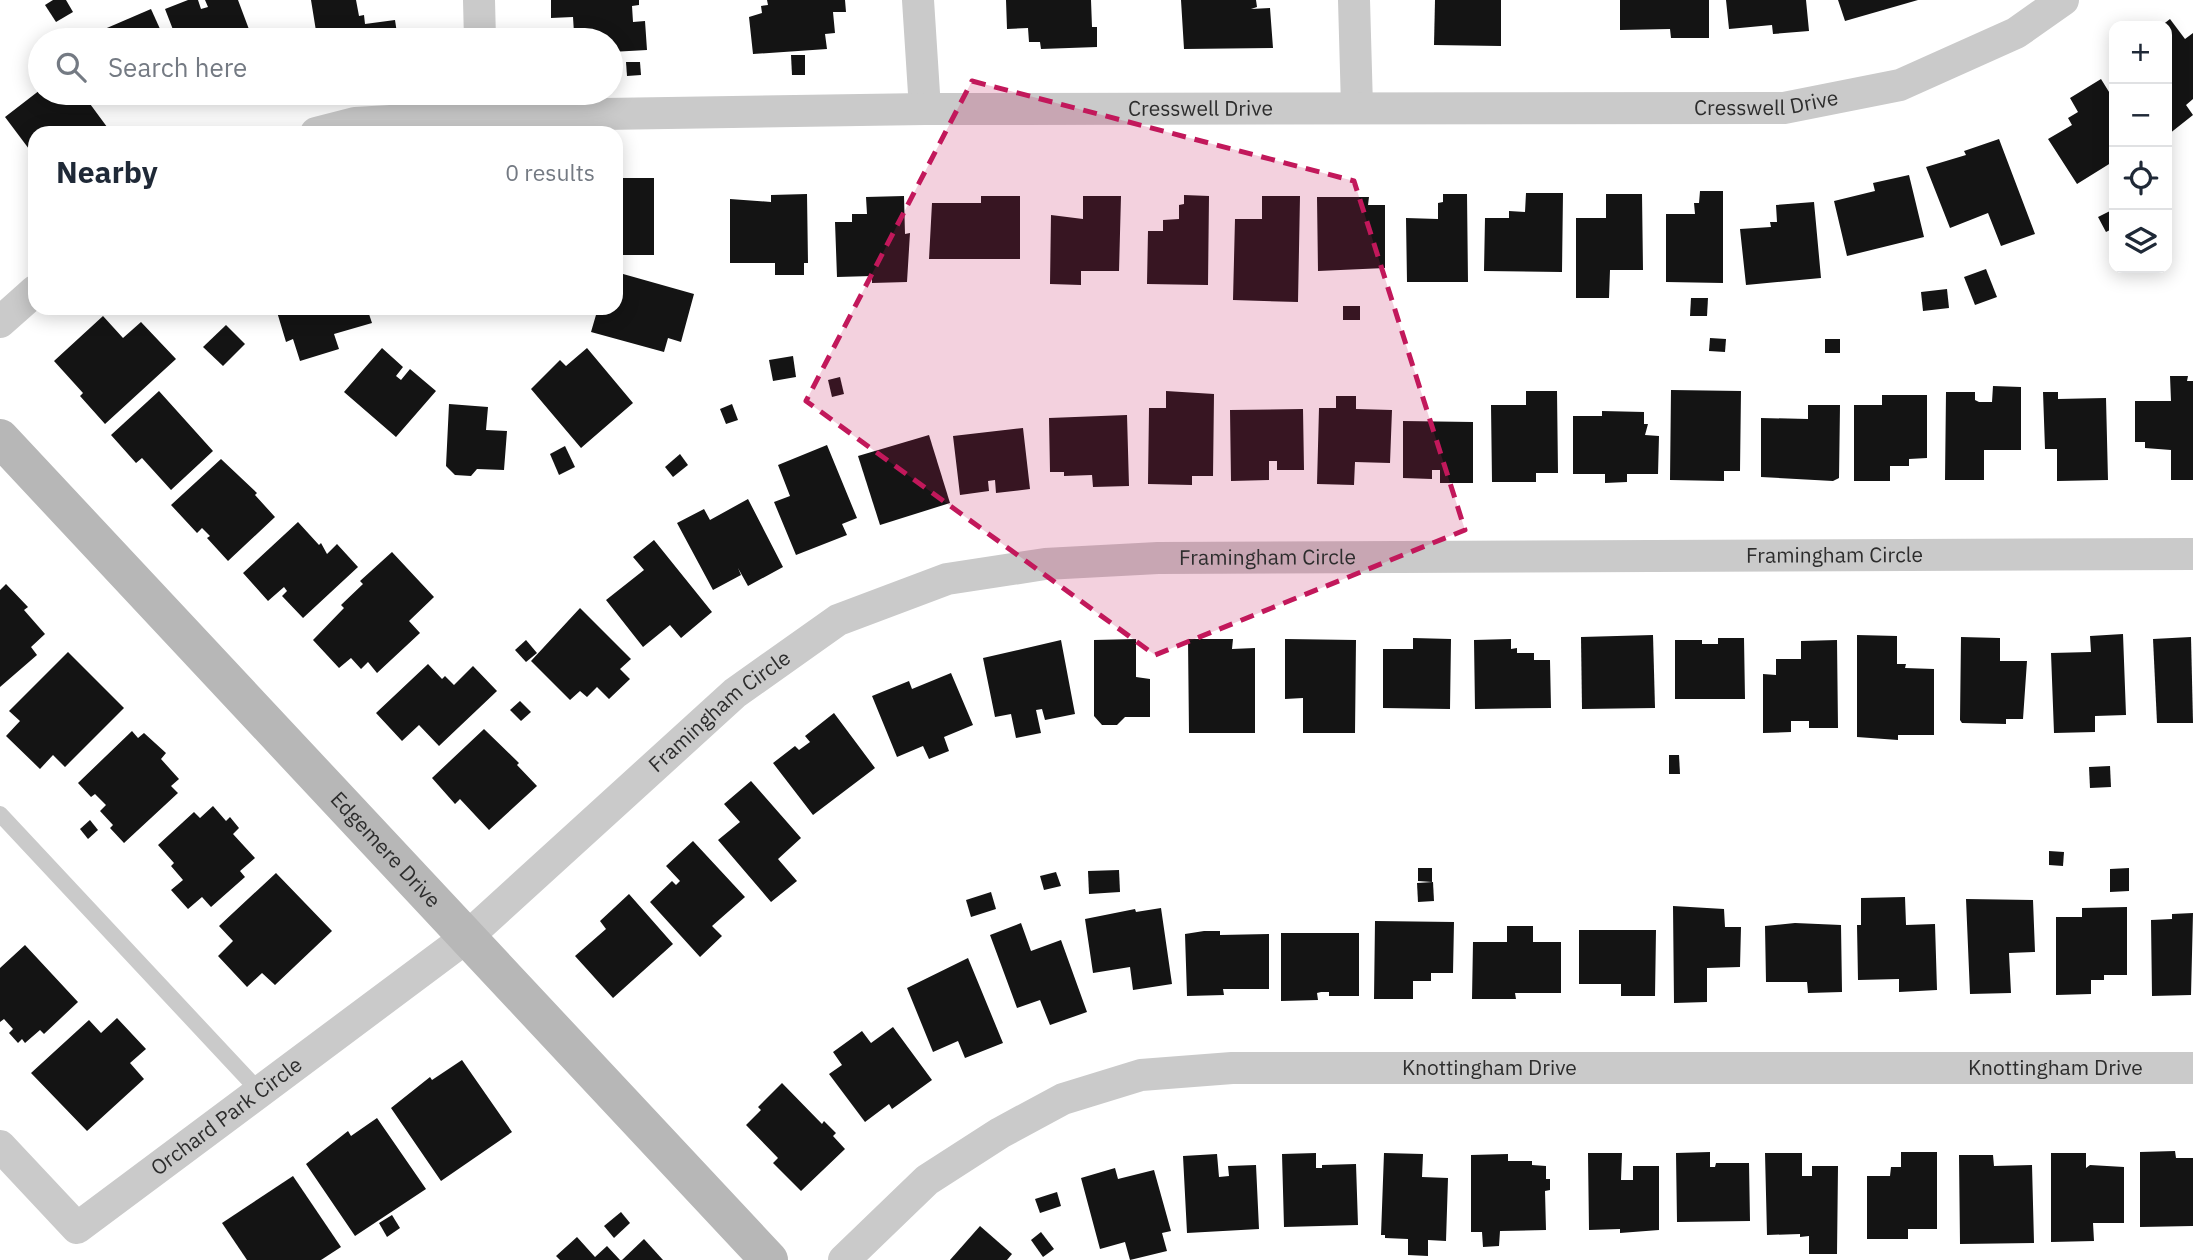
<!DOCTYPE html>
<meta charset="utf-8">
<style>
:root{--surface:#fff;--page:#f2f2f3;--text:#1f2937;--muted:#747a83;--line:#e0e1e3}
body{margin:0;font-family:"IBM Plex Sans",sans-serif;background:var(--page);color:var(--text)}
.controls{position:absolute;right:21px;top:21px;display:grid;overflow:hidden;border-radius:14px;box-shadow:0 4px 18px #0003}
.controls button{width:63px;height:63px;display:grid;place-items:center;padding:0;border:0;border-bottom:2px solid var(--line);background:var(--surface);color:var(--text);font:35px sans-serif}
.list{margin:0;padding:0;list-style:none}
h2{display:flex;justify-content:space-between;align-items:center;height:91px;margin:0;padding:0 28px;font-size:30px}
h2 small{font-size:23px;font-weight:400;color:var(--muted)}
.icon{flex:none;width:38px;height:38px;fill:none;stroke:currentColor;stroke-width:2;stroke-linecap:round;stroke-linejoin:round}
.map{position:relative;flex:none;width:2193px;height:1260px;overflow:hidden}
.search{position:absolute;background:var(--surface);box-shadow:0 4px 18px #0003;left:28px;top:28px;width:595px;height:77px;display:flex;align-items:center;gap:18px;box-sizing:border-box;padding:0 24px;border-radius:38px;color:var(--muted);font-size:26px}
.panel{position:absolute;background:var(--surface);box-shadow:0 4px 18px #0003;left:28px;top:126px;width:595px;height:189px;border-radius:21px}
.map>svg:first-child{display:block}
.building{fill:#141414}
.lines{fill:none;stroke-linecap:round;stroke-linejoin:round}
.lane{stroke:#cacaca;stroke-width:16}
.street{stroke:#cacaca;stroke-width:32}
.secondary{stroke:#b7b7b7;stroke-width:38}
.marked{fill:#c2185b;fill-opacity:0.2;stroke:#c2185b;stroke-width:5;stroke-dasharray:14 9;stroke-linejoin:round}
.labels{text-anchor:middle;stroke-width:7;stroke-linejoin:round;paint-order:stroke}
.street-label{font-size:21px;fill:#2d2d2d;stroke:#fff}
</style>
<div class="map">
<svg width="2193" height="1260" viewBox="0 0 2193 1260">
<rect width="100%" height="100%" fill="#fff"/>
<g class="building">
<polygon points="53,0 66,0 73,12 56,22 45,5"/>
<polygon points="188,0 198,0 201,9 208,7 205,0 238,0 253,40 177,40 165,9"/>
<polygon points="311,0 356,0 359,16 364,15 365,24 395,20 398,40 292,40 291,35 316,31"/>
<polygon points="551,0 639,0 639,5 632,6 633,22 645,21 647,50 611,52 611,40 579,39 574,33 573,17 551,18"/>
<polygon points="767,0 845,0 846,12 833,12 835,33 825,34 827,49 753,54 749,17 762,13 761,6 768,5"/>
<polygon points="1006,0 1091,0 1092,27 1097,27 1097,47 1041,49 1040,42 1029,42 1028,28 1007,29"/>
<polygon points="1181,0 1256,0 1257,7 1251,9 1270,8 1273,48 1184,49"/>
<polygon points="1435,0 1501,0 1501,46 1434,45"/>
<polygon points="1620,0 1709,0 1709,38 1671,38 1670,29 1620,30"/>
<polygon points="1726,0 1806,0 1809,31 1773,34 1772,25 1729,29"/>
<polygon points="1838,0 1918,0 1845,21"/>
<polygon points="151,9 165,40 79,40"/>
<polygon points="2170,19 2185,39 2193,33 2193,99 2186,105 2193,115 2169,134 2167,26 2161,26"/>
<polygon points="791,55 805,55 805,75 792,75"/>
<polygon points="626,62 640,62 641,75 627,76"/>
<polygon points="2101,79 2114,100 2114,161 2077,184 2048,139 2072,125 2068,118 2078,112 2070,98"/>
<polygon points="40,90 40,93 82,93 110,131 35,133 35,157 5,117"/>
<polygon points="1999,139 2035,234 2001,246 1988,213 1950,228 1926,167 1966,155 1964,151"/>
<polygon points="1909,175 1924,237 1847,256 1834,201 1875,191 1873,183"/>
<rect x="616" y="178" width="38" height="77"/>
<polygon points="1700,191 1723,191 1723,283 1666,282 1666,214 1695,214 1694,203 1699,203"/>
<polygon points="1526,193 1563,193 1562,272 1484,271 1485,218 1509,218 1509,211 1525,212"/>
<polygon points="807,194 808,263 804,263 804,275 775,275 775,263 730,263 730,199 771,202 771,195"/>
<polygon points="1443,194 1467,194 1468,282 1407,282 1406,218 1438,219 1438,203 1443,202"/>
<polygon points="1606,194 1642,194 1643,270 1610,270 1609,298 1576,298 1576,218 1606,218"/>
<polygon points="1184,195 1209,196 1208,285 1147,284 1148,231 1163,231 1163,220 1179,219 1179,205 1184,204"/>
<polygon points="904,196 905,234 910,233 907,282 872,283 872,276 837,277 835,222 852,222 852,214 867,214 866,197"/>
<polygon points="981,196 1020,196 1020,259 929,259 932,203 981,203"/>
<polygon points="1083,196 1121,196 1119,271 1081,271 1081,285 1050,284 1051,215 1083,219"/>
<polygon points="1262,196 1300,196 1298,302 1233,300 1235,219 1262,219"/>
<polygon points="1317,197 1369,197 1368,205 1385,205 1385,268 1318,271"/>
<polygon points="1814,202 1821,278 1746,285 1740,229 1771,227 1770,222 1777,222 1776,205"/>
<polygon points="2110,211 2114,228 2106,232 2098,217"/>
<polygon points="1986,269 1997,297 1975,305 1964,277"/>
<polygon points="616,272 694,294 681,342 668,338 664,352 591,332 598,308 616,308"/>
<polygon points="1947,289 1949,308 1923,311 1921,292"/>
<polygon points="1691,298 1708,298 1707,316 1690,316"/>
<rect x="1343" y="306" width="17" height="14"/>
<polygon points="289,308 367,308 372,323 334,334 339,349 300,361 293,339 286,342 277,312"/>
<polygon points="103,316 123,338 141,322 176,359 105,424 80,396 83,393 54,361"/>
<polygon points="226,325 245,344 223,366 203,347"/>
<polygon points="1710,338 1726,339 1725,352 1709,351"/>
<rect x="1825" y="339" width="15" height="14"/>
<polygon points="382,348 403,367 396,376 401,380 410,369 436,391 396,437 344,392"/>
<polygon points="587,348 633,403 581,448 531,389 560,360 566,366"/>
<polygon points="793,356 796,377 773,381 769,360"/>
<polygon points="2170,376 2188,376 2187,381 2193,381 2193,480 2171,480 2171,450 2145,448 2145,442 2135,442 2135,401 2171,401"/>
<polygon points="840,377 844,394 832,397 828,380"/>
<polygon points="1993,386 2021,387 2021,450 1984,450 1984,480 1945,480 1946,392 1975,392 1975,400 1979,402 1992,402"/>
<polygon points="1671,390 1741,391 1740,471 1724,471 1724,481 1670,480"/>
<polygon points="159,391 213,451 171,490 142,458 136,463 111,435"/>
<polygon points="1166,391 1214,394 1213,476 1192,476 1192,485 1148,484 1149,408 1166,408"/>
<polygon points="1526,391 1557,391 1558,473 1536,473 1536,482 1492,482 1491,405 1526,405"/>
<polygon points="2043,392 2058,392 2058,399 2106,398 2108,480 2057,481 2057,449 2045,449"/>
<polygon points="1882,395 1927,395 1927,458 1909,459 1909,466 1890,466 1890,481 1854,481 1854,405 1882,405"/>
<polygon points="1336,396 1356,396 1356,409 1392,410 1390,463 1355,462 1354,485 1317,484 1319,408 1336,408"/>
<polygon points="449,404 488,407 486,430 507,431 504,470 477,469 471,476 455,475 446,466"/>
<polygon points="732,404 738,420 726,424 720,409"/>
<polygon points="1808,405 1840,405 1839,478 1833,481 1761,477 1761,418 1808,419"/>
<polygon points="1303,409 1304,470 1277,470 1277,461 1269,461 1269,480 1231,481 1230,410"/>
<polygon points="1602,411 1644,412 1644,424 1648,424 1645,435 1659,436 1658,474 1627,474 1627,482 1605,483 1605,474 1573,474 1573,416 1602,416"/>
<polygon points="1127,415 1129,486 1093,487 1092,475 1064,476 1064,472 1050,472 1049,418"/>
<polygon points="1403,421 1473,422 1473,483 1440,483 1440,470 1432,470 1432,479 1403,478"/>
<polygon points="1023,428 1030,489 996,493 995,480 988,481 989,491 960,495 953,436"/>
<polygon points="929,435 950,503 880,525 858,456"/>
<polygon points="827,445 857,518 842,524 847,535 796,555 774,502 790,496 778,465"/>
<polygon points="565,446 575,467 559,475 550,454"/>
<polygon points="680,454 688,465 673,477 665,467"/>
<polygon points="221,459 257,493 255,495 275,517 228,561 207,538 210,536 202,528 197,533 171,505"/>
<polygon points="748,499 783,567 748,586 738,568 741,575 713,590 677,523 704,509 710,520"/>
<polygon points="298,522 319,545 321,543 327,554 337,544 358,567 303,618 282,596 287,591 284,587 268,601 243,573"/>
<polygon points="654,540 712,612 681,638 670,625 643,647 606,600 644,570 633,557"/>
<polygon points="392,552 434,597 409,621 420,633 377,673 368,662 361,669 351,658 339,668 313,640 344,608 341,605 363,584 360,581"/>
<polygon points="6,584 28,607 24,610 45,634 31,647 37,655 0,687 0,590"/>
<polygon points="580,608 631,659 620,669 630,679 609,699 597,687 587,697 580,691 570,700 531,661"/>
<polygon points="2123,634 2126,715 2095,716 2095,732 2054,733 2051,653 2091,652 2090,636"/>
<polygon points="1653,635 1655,708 1582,709 1581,637"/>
<polygon points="1857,635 1897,636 1897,664 1906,664 1905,668 1934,669 1934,735 1898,735 1898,740 1857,737"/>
<polygon points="1961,637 2000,638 2000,661 2027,661 2023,719 2006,719 2006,724 1962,723 1960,720"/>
<polygon points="2191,637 2193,723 2157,723 2153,639"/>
<polygon points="1413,638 1451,639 1450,709 1383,708 1383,649 1413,649"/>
<polygon points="1718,638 1744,638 1745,699 1675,699 1675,640 1702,640 1702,644 1718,644"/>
<polygon points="1136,639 1136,677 1150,679 1150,717 1125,717 1117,725 1102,725 1094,716 1094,640"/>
<polygon points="1188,639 1233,639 1232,649 1255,648 1255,733 1189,733"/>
<polygon points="1285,639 1356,640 1355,733 1303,733 1303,698 1285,699"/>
<polygon points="1511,639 1511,649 1517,648 1517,653 1534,653 1534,660 1550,660 1551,708 1475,709 1474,640"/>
<polygon points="526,640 537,653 526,662 515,650"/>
<polygon points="1061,640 1075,714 1045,720 1042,709 1036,710 1041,733 1016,738 1011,714 995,717 983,658"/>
<polygon points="1837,640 1838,728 1809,728 1809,721 1791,721 1791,732 1763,733 1763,674 1776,675 1776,659 1801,659 1801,641"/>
<polygon points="68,652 124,708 65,767 53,755 40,769 6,736 20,721 9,711"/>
<polygon points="428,664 442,679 445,676 454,685 473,666 497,691 439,746 419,725 402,741 376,713"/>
<polygon points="951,673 973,725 944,737 949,751 929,759 923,746 897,757 872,696 909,681 912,689"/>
<polygon points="520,701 531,712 521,721 510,710"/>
<polygon points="834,713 875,768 813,815 773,763 795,746 799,750 810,742 805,736"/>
<polygon points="484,729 519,763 517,765 537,786 489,830 460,799 455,804 432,778"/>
<polygon points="132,731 138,738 144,733 166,753 161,759 179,779 171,786 178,793 124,843 110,828 113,825 100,811 106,805 95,794 91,797 78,783"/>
<polygon points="1669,755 1679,755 1680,774 1669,774"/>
<polygon points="2110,766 2111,787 2090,788 2089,767"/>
<polygon points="751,781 801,838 778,859 797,881 771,902 718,840 740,822 724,804"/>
<polygon points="213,806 226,821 230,817 239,828 233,834 255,858 240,871 245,877 211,907 202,897 188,909 171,890 183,880 171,866 174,863 158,845 194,812 200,818"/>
<polygon points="90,820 98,830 88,839 80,829"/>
<polygon points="693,841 745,897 712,926 722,936 700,957 650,902 672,881 676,885 680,881 666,866"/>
<polygon points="2049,851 2064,852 2063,866 2049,865"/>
<polygon points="1418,868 1432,868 1432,882 1418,881"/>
<polygon points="2129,868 2129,891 2110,892 2110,869"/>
<polygon points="1119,870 1120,892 1089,894 1088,871"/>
<polygon points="1056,872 1061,886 1044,890 1040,876"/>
<polygon points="276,873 332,931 275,985 262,973 247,987 218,956 233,941 219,926"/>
<polygon points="1433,882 1434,901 1418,902 1417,883"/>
<polygon points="991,892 996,909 971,917 966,900"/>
<polygon points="629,894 673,944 613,998 575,956 606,929 600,921"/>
<polygon points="1905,897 1906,925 1935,924 1937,990 1899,992 1899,979 1858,980 1857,925 1861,925 1861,898"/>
<polygon points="1966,899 2033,900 2035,952 2009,953 2011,993 1970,994"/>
<polygon points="1673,906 1724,909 1725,927 1741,927 1740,967 1707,968 1707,1002 1674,1003"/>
<polygon points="2127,907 2127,975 2104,975 2104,980 2091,980 2091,994 2056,995 2056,917 2082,917 2082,908"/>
<polygon points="1161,908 1172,984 1133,990 1130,967 1093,973 1085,919 1135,909 1136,912"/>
<polygon points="2193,913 2191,995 2152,996 2151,920 2172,919 2172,914"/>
<polygon points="1375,921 1454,922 1453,973 1431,973 1431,981 1413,981 1413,999 1374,999"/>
<polygon points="1021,923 1031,951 1061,940 1087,1012 1050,1025 1040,1000 1017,1008 990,935"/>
<polygon points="1795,923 1841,925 1842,992 1808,993 1807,982 1766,982 1765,926"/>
<polygon points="1507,926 1533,926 1533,942 1561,942 1561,993 1515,993 1516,999 1472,999 1473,942 1507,942"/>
<polygon points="1579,930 1656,930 1655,996 1621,996 1621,984 1579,984"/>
<polygon points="1204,931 1220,931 1220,935 1269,934 1269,989 1223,989 1224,995 1187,996 1185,934"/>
<polygon points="1281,933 1359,933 1359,996 1329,996 1329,992 1321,992 1317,993 1318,1000 1281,1001"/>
<polygon points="25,945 78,1002 44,1034 40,1030 25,1043 22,1039 18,1043 9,1033 13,1029 4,1019 0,1022 0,968"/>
<polygon points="968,958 1003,1043 965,1058 958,1041 933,1052 907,988"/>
<polygon points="117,1018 146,1049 130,1063 144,1079 87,1131 31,1073 89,1020 101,1033"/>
<polygon points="893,1027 932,1080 892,1109 889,1104 865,1122 829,1074 842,1065 833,1052 862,1031 871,1043"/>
<polygon points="462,1060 512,1132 441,1181 391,1108 430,1077 432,1080"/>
<polygon points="782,1083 822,1124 824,1121 836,1133 833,1136 845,1149 801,1191 773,1163 778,1158 746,1125 761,1110 758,1107"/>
<polygon points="377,1118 426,1189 355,1236 306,1164 348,1131 351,1136"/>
<polygon points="2175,1151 2176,1158 2193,1158 2193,1226 2140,1227 2140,1152"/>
<polygon points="1710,1152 1710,1167 1715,1167 1716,1163 1749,1163 1750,1221 1677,1222 1676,1153"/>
<polygon points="1901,1152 1937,1152 1937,1229 1908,1229 1908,1239 1867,1239 1867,1176 1890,1176 1891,1167 1901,1167"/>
<polygon points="1316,1153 1316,1168 1322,1168 1322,1165 1356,1164 1358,1225 1284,1227 1282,1154"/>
<polygon points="1384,1153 1423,1154 1422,1177 1448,1178 1446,1241 1428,1240 1428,1256 1408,1255 1408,1239 1385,1238 1385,1235 1381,1235"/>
<polygon points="1588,1153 1622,1153 1621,1180 1633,1180 1633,1166 1659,1166 1659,1230 1620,1233 1620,1229 1589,1230"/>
<polygon points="1765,1153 1802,1153 1802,1176 1812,1176 1812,1166 1838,1166 1837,1254 1809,1254 1809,1236 1800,1237 1800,1234 1767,1235"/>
<polygon points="2051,1153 2086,1153 2086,1168 2090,1165 2124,1167 2124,1223 2093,1223 2094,1241 2051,1242"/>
<polygon points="1217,1154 1219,1177 1229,1176 1228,1166 1256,1165 1259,1229 1187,1233 1183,1156"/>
<polygon points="1508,1154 1508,1161 1532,1161 1532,1165 1546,1166 1546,1179 1550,1179 1550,1190 1545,1191 1546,1230 1500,1231 1499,1246 1483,1247 1482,1232 1471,1232 1471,1155"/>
<polygon points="1959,1155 1993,1155 1994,1166 2032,1165 2034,1243 1960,1244"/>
<polygon points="1115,1168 1118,1179 1154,1170 1171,1231 1162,1233 1167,1251 1130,1260 1125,1242 1100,1249 1081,1178"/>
<polygon points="293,1176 341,1247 321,1260 247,1260 222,1223"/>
<polygon points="1057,1192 1061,1206 1040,1213 1035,1199"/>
<polygon points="621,1212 630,1223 614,1238 604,1226"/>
<polygon points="392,1215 400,1228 387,1237 379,1223"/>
<polygon points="980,1226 1012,1254 1007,1260 950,1260"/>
<polygon points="1041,1232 1054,1249 1043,1257 1031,1240"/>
<polygon points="577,1237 595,1257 607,1246 620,1260 560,1260 556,1256"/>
<polygon points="644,1239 663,1260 622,1260"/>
</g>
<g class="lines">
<polyline class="lane" points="0,814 260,1092"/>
<g class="street">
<polyline points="479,0 480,40"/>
<polyline points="918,0 925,109"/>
<polyline points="1354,0 1357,107"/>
<path id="s1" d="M316 133 355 123 479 116 925 109 1784 108 1900 85 2016 33 2063 0"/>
<polyline points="0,322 35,291"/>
<path id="s2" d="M0 1146 77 1228 467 937 735 693 838 620 947 579 1045 564 1158 558 2193 554"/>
<path id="s3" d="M844 1260 927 1180 1000 1133 1063 1099 1141 1075 1232 1068H2193"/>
</g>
<path class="secondary" id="s4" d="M0 438 769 1260"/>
</g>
<path class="marked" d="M972 81 1354 181 1465 530 1155 655 806 401Z"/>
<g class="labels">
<g class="street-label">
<text dy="7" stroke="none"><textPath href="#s1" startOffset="1452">Cresswell Drive</textPath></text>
<text dy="7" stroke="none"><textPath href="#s1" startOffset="886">Cresswell Drive</textPath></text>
<text dy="7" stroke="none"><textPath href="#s2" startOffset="2093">Framingham Circle</textPath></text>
<text dy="7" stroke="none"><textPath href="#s2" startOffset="1526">Framingham Circle</textPath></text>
<text dy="7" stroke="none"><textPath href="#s2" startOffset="938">Framingham Circle</textPath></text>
<text dy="7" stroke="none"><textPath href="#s4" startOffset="564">Edgemere Drive</textPath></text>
<text dy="7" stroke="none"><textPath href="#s3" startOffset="704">Knottingham Drive</textPath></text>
<text dy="7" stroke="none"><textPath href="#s3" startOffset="1270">Knottingham Drive</textPath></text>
<text dy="7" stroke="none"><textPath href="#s2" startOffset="299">Orchard Park Circle</textPath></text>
</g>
</g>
</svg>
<div class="controls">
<button>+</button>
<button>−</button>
<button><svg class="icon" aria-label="locate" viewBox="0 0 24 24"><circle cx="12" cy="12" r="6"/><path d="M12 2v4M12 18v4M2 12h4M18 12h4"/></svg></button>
<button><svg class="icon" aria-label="layers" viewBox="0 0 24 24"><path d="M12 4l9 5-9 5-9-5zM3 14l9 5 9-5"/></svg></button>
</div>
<div class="search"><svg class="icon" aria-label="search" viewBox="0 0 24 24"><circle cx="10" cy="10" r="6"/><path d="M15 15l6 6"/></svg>Search here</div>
<section class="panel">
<h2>Nearby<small>0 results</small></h2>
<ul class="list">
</ul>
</section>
</div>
